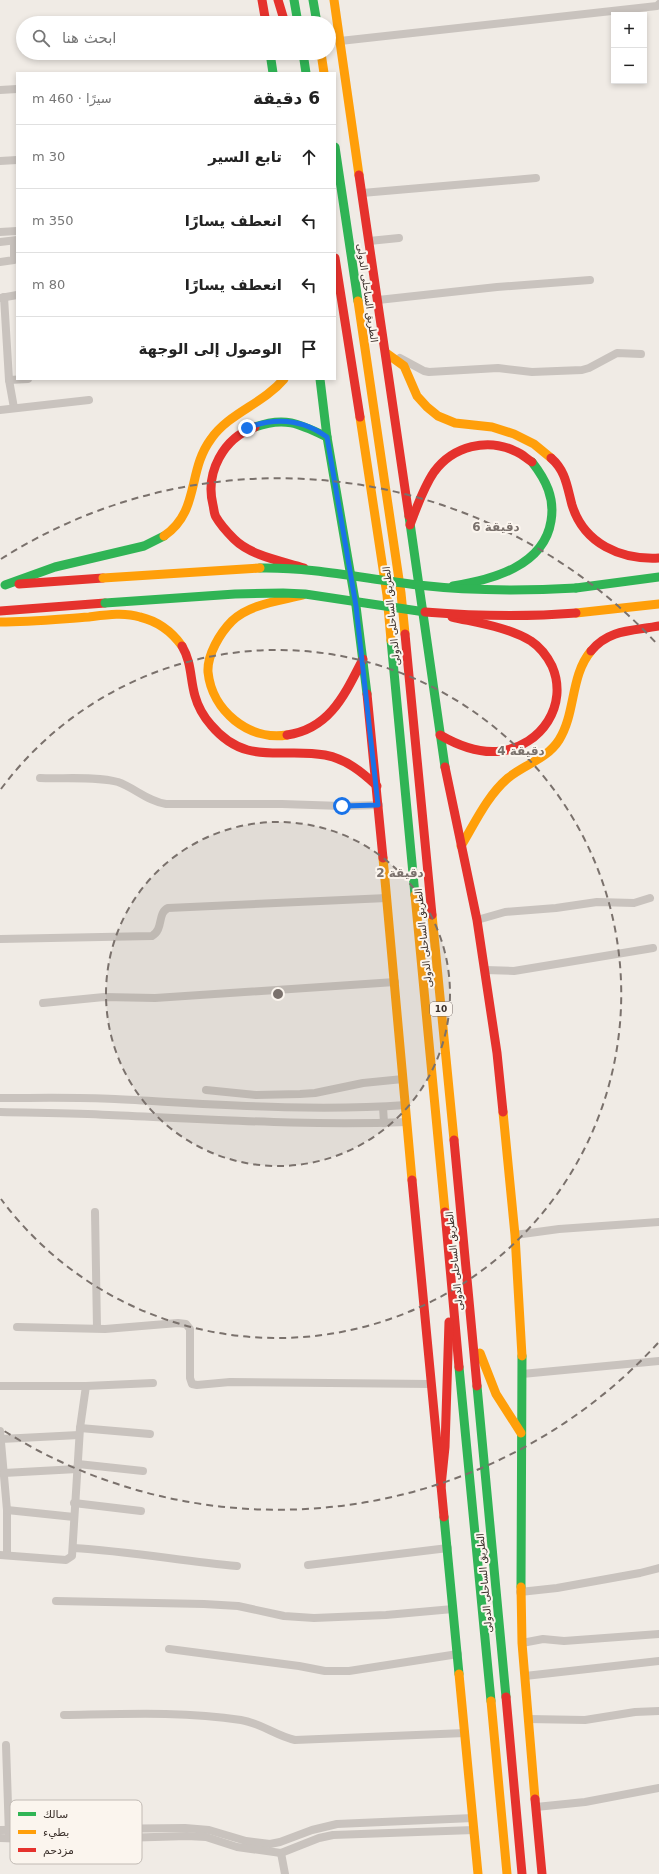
<!DOCTYPE html>
<html lang="ar">
<meta charset="utf-8">
<style>
:root{--surface:#fff;--page:#f2f2f2;--text:#222;--muted:#767676;--line:#e0e0e0}
body{margin:0;font-family:"DejaVu Sans","Noto Sans Arabic",sans-serif;background:var(--page);color:var(--text);direction:rtl}
.controls{position:absolute;right:12px;top:12px;display:grid;overflow:hidden;border-radius:0px;box-shadow:0 2px 6px #0003}
.controls button{width:36px;height:36px;display:grid;place-items:center;padding:0;border:0;border-bottom:1px solid var(--line);background:var(--surface);color:var(--text);font:20px sans-serif}
.stop{position:absolute;width:12px;height:12px;margin:-9px;border:3px solid #1a73e8;border-radius:50%;background:#fff}
.stop.end{background:#1a73e8;border-color:#fff;box-shadow:0 1px 4px #0008}
.list{margin:0;padding:0;list-style:none}
h2{display:flex;justify-content:space-between;align-items:center;height:52px;margin:0;padding:0 16px;font-size:17px}
h2 small{font-size:13px;font-weight:400;color:var(--muted)}
.list li{display:grid;grid-template-columns:26px 1fr auto;gap:12px;align-items:center;box-sizing:border-box;height:64px;padding:0 16px;border-top:1px solid var(--line)}
.list b{display:block;font-size:15px;white-space:nowrap}
.list em{font-size:13px;font-style:normal;color:var(--muted)}
.icon{flex:none;width:22px;height:22px;fill:none;stroke:currentColor;stroke-width:2;stroke-linecap:round;stroke-linejoin:round}
.map{position:relative;flex:none;width:659px;height:1874px;overflow:hidden;direction:ltr}
.search{position:absolute;background:var(--surface);box-shadow:0 2px 6px #0003;left:16px;top:16px;width:320px;height:44px;display:flex;align-items:center;gap:10px;box-sizing:border-box;padding:0 14px;border-radius:22px;color:var(--muted);font-size:15px}
.panel{position:absolute;background:var(--surface);box-shadow:0 2px 6px #0003;left:16px;top:72px;width:320px;height:308px;border-radius:0px;direction:rtl}
.map>svg:first-child{display:block}
.lines{fill:none;stroke-linecap:round;stroke-linejoin:round}
.street{stroke:#c9c3be;stroke-width:8}
.fast{stroke:#30b455;stroke-width:9}
.slow{stroke:#ff9f0a;stroke-width:9}
.jam{stroke:#e5322d;stroke-width:9}
.fast-bridge{stroke:#30b455;stroke-width:9}
.slow-bridge{stroke:#ff9f0a;stroke-width:9}
.jam-bridge{stroke:#e5322d;stroke-width:9}
.route{stroke:#1a73e8;stroke-width:5}
.ring{fill:none;stroke:#7a716c;stroke-width:2;stroke-dasharray:7 5}
.labels{text-anchor:middle;stroke-width:4;stroke-linejoin:round;paint-order:stroke}
.shield{fill:#fbf5ee;stroke:#756b66;stroke-width:1}
.shield-label{font-size:9px;font-weight:bold;fill:#3b302b}
.street-label{font-size:10px;fill:#3b302b;stroke:#fbf5ee}
.key{fill:#fbf5ee;stroke:#c1bab4;stroke-width:1}
.key-label{font-size:11px;fill:#3b302b}
.centre{fill:#7a716c;stroke:#fbf5ee;stroke-width:2}
.ring-label{font-size:12px;text-anchor:middle;font-weight:bold;fill:#7a716c;stroke:#fbf5ee;stroke-width:4;stroke-linejoin:round;paint-order:stroke}
</style>
<div class="map">
<svg width="659" height="1874" viewBox="0 0 659 1874">
<rect width="100%" height="100%" fill="#f0ebe5"/>
<g class="lines">
<g class="street">
<polyline points="340,41 657,6 659,4"/>
<polyline points="0,90 17,89"/>
<polyline points="0,161 17,160"/>
<polyline points="362,193 536,178"/>
<polyline points="0,232 17,231"/>
<polyline points="369,241 399,238"/>
<polyline points="0,242 17,240"/>
<polyline points="0,262 14,260 14,241"/>
<polyline points="4,297 9,380 14,408"/>
<polyline points="0,298 17,295"/>
<polyline points="378,300 497,287 590,280"/>
<polyline points="400,358 424,371 429,372 498,368 532,372 582,370 589,368 617,353 641,354"/>
<polyline points="9,380 28,379"/>
<polyline points="0,410 89,400"/>
<path d="M40 778C62 779 97 776 118 782 135 788 147 801 166 804H282L342 806 379 805"/>
<polyline points="477,920 505,912 556,908 597,902 634,903 650,898"/>
<path d="M0 939 152 936C164 929 157 913 168 908L387 898"/>
<polyline points="485,970 514,971 653,948"/>
<polyline points="43,1003 104,997 155,998 395,982"/>
<polyline points="206,1090 256,1095 300,1094 315,1093 363,1083 403,1079"/>
<path d="M0 1098C38 1098 77 1097 115 1099 212 1104 309 1112 406 1105"/>
<polyline points="383,1107 384,1123"/>
<path d="M0 1112C36 1113 73 1113 109 1115 209 1119 308 1126 407 1122"/>
<polyline points="95,1212 97,1328"/>
<polyline points="515,1235 559,1229 659,1222"/>
<polyline points="17,1327 105,1329 178,1323 186,1324 190,1329 190,1378 192,1384 197,1385 230,1382 431,1384"/>
<polyline points="522,1374 659,1361"/>
<polyline points="0,1386 86,1386 153,1383"/>
<polyline points="80,1428 150,1434"/>
<polyline points="0,1431 7,1510 7,1555"/>
<polyline points="1,1439 79,1435"/>
<polyline points="78,1464 143,1471"/>
<polyline points="4,1473 77,1469"/>
<polyline points="74,1503 141,1511"/>
<polyline points="7,1510 74,1517"/>
<path d="M73 1548C128 1551 182 1561 237 1566"/>
<polyline points="0,1555 66,1560 72,1556 80,1428 86,1386"/>
<polyline points="308,1565 448,1548"/>
<polyline points="520,1592 557,1588 640,1573 659,1568"/>
<polyline points="56,1601 204,1604 238,1606 284,1616 314,1618 386,1615 453,1609"/>
<polyline points="522,1643 543,1639 564,1641 659,1634"/>
<polyline points="169,1649 299,1666 325,1671 349,1671 458,1654"/>
<polyline points="525,1676 659,1661"/>
<path d="M64 1715C123 1714 183 1711 241 1720 261 1723 276 1736 295 1740L465 1733"/>
<polyline points="528,1719 585,1720 635,1712 659,1711"/>
<polyline points="6,1745 9,1835"/>
<polyline points="536,1807 585,1802 659,1788"/>
<polyline points="0,1830 185,1828 209,1830 246,1841 270,1844 280,1842 312,1830 337,1824 473,1818"/>
<polyline points="0,1838 57,1840 187,1836 206,1837 237,1847 281,1853 319,1838 333,1835 474,1830"/>
<polyline points="281,1853 285,1874"/>
</g>
<g class="fast">
<polyline points="294,0 298,23"/>
<polyline points="313,0 317,23"/>
<polyline points="270,53 273,73"/>
<polyline points="303,53 306,73"/>
<polyline points="335,147 358,301"/>
<polyline points="320,379 327,437 356,606 367,694"/>
<path d="M255 427C285 416 300 424 327 437"/>
<polyline points="409,516 445,767"/>
<polyline points="5,585 55,567 144,546 164,536"/>
<path d="M453 586C492 580 544 566 551 521 555 498 546 480 532 462"/>
<polyline points="576,588 659,577"/>
<polyline points="391,640 415,895"/>
<polyline points="459,1367 491,1701"/>
<polyline points="477,1386 506,1697"/>
<polyline points="444,1517 459,1674"/>
<polyline points="521,1587 522,1356"/>
</g>
<g class="slow">
<polyline points="334,0 359,175"/>
<polyline points="321,53 324,73"/>
<polyline points="358,301 401,593 405,634"/>
<polyline points="386,353 404,366 417,396 427,407 438,416 455,423 492,427 514,434 534,444 551,458"/>
<polyline points="360,417 387,595 391,640"/>
<path d="M164 536C200 512 187 471 211 439 229 413 263 404 284 379"/>
<polyline points="576,613 659,604"/>
<path d="M0 622C30 622 59 619 89 617 105 615 124 612 140 617 157 621 172 632 182 646"/>
<path d="M287 735C249 741 212 711 208 672 207 655 220 633 232 621 249 604 280 601 303 595"/>
<path d="M461 846C475 823 487 796 508 778 525 764 547 759 559 740 576 713 570 676 591 651"/>
<polyline points="383,858 412,1180"/>
<polyline points="415,895 445,1212"/>
<polyline points="432,915 454,1140"/>
<polyline points="503,1112 515,1235 522,1356"/>
<polyline points="480,1353 496,1394 521,1433"/>
<polyline points="521,1587 522,1643 535,1799"/>
<polyline points="459,1674 478,1874"/>
<polyline points="491,1701 507,1874"/>
</g>
<g class="jam">
<polyline points="262,0 266,23"/>
<polyline points="278,0 285,23"/>
<polyline points="359,175 409,516"/>
<polyline points="335,258 360,417"/>
<path d="M255 427C223 438 205 473 213 505 214 509 214 514 216 517 220 524 228 533 234 539 251 556 282 561 304 568"/>
<path d="M551 458C566 471 567 487 572 505 584 544 621 560 659 558"/>
<path d="M410 525C417 507 423 488 434 472 453 446 488 437 517 452 522 454 527 459 532 462"/>
<polyline points="19,584 103,578"/>
<polyline points="0,611 105,603"/>
<polyline points="405,634 432,915"/>
<path d="M182 646C192 663 190 679 195 696 198 707 204 717 211 725 246 767 282 747 325 755 346 759 362 772 377 786"/>
<path d="M591 651C609 629 633 631 659 626"/>
<polyline points="367,694 383,858"/>
<path d="M287 735C330 729 345 694 363 659"/>
<path d="M440 735C459 746 479 754 501 751 541 746 569 705 552 666 547 656 540 647 531 641 508 627 478 623 452 617"/>
<polyline points="445,767 477,920 497,1053 503,1112"/>
<polyline points="454,1140 477,1386"/>
<polyline points="412,1180 444,1517"/>
<polyline points="445,1212 459,1367"/>
<polyline points="441,1486 445,1447 449,1322"/>
<polyline points="506,1697 522,1874"/>
<polyline points="535,1799 542,1874"/>
</g>
<g class="fast-bridge">
<path d="M260 568C314 567 365 579 418 585 471 591 523 591 576 588"/>
<polyline points="105,603 235,594 283,593 305,594 425,612"/>
</g>
<polyline class="slow-bridge" points="103,578 260,568"/>
<path class="jam-bridge" d="M425 612C475 616 526 617 576 613"/>
</g>
<g class="lines">
<path class="route" d="M247 428C275 417 302 419 327 437L356 606 378 805 342 806"/>
</g>
<circle cx="278" cy="994" r="172" fill="#7a716c" fill-opacity=".12"/>
<g class="ring">
<circle cx="278" cy="994" r="172"/>
<path d="M1 789A344 344 0 1 1 1 1199"/>
<path d="M658 1343A516 516 0 0 1 1 1429M1 559A516 516 0 0 1 658 645"/>
</g>
<g class="labels">
<rect class="shield" x="430" y="1002" width="22" height="14" rx="3"/>
<g class="shield-label">
<text x="441" y="1012">10</text>
</g>
<g class="street-label">
<text transform="translate(368 293) rotate(82)" y="4">الطريق الساحلى الدولى</text>
<text transform="translate(391 616) rotate(-96)" y="4">الطريق الساحلى الدولى</text>
<text transform="translate(423 938) rotate(-96)" y="4">الطريق الساحلى الدولى</text>
<text transform="translate(454 1261) rotate(-96)" y="4">الطريق الساحلى الدولى</text>
<text transform="translate(484 1583) rotate(-95)" y="4">الطريق الساحلى الدولى</text>
</g>
</g>
<rect x="10" y="1800" width="132" height="64" rx="6" class="key"/>
<rect x="18" y="1812" width="18" height="4" fill="#30b455"/>
<rect x="18" y="1830" width="18" height="4" fill="#ff9f0a"/>
<rect x="18" y="1848" width="18" height="4" fill="#e5322d"/>
<g class="key-label">
<text x="43" y="1818">سالك</text>
<text x="43" y="1836">بطيء</text>
<text x="43" y="1854">مزدحم</text>
</g>
<circle cx="278" cy="994" r="6" class="centre"/>
<g class="ring-label">
<text x="496" y="531">6 دقيقة</text>
<text x="521" y="755">4 دقيقة</text>
<text x="400" y="877">2 دقيقة</text>
</g>
</svg>
<div class="controls">
<button>+</button>
<button>−</button>
</div>
<div class="stop" style="left:342px;top:806px"></div>
<div class="stop end" style="left:247px;top:428px"></div>
<div class="search"><svg class="icon" aria-label="search" viewBox="0 0 24 24"><circle cx="10" cy="10" r="6"/><path d="M15 15l6 6"/></svg>ابحث هنا</div>
<section class="panel">
<h2>6 دقيقة<small>سيرًا · 460 m</small></h2>
<ul class="list">
<li><svg class="icon" aria-label="ahead" viewBox="0 0 24 24"><path d="M12 20V5M6 11l6-6 6 6"/></svg><div><b>تابع السير</b></div><em>30 m</em></li>
<li><svg class="icon" aria-label="left" viewBox="0 0 24 24"><path d="M17 20v-9H6M10 6l-5 5 5 5"/></svg><div><b>انعطف يسارًا</b></div><em>350 m</em></li>
<li><svg class="icon" aria-label="left" viewBox="0 0 24 24"><path d="M17 20v-9H6M10 6l-5 5 5 5"/></svg><div><b>انعطف يسارًا</b></div><em>80 m</em></li>
<li><svg class="icon" aria-label="arrive" viewBox="0 0 24 24"><path d="M6 21V4h12l-3 4 3 4H6"/></svg><div><b>الوصول إلى الوجهة</b></div></li>
</ul>
</section>
</div>
